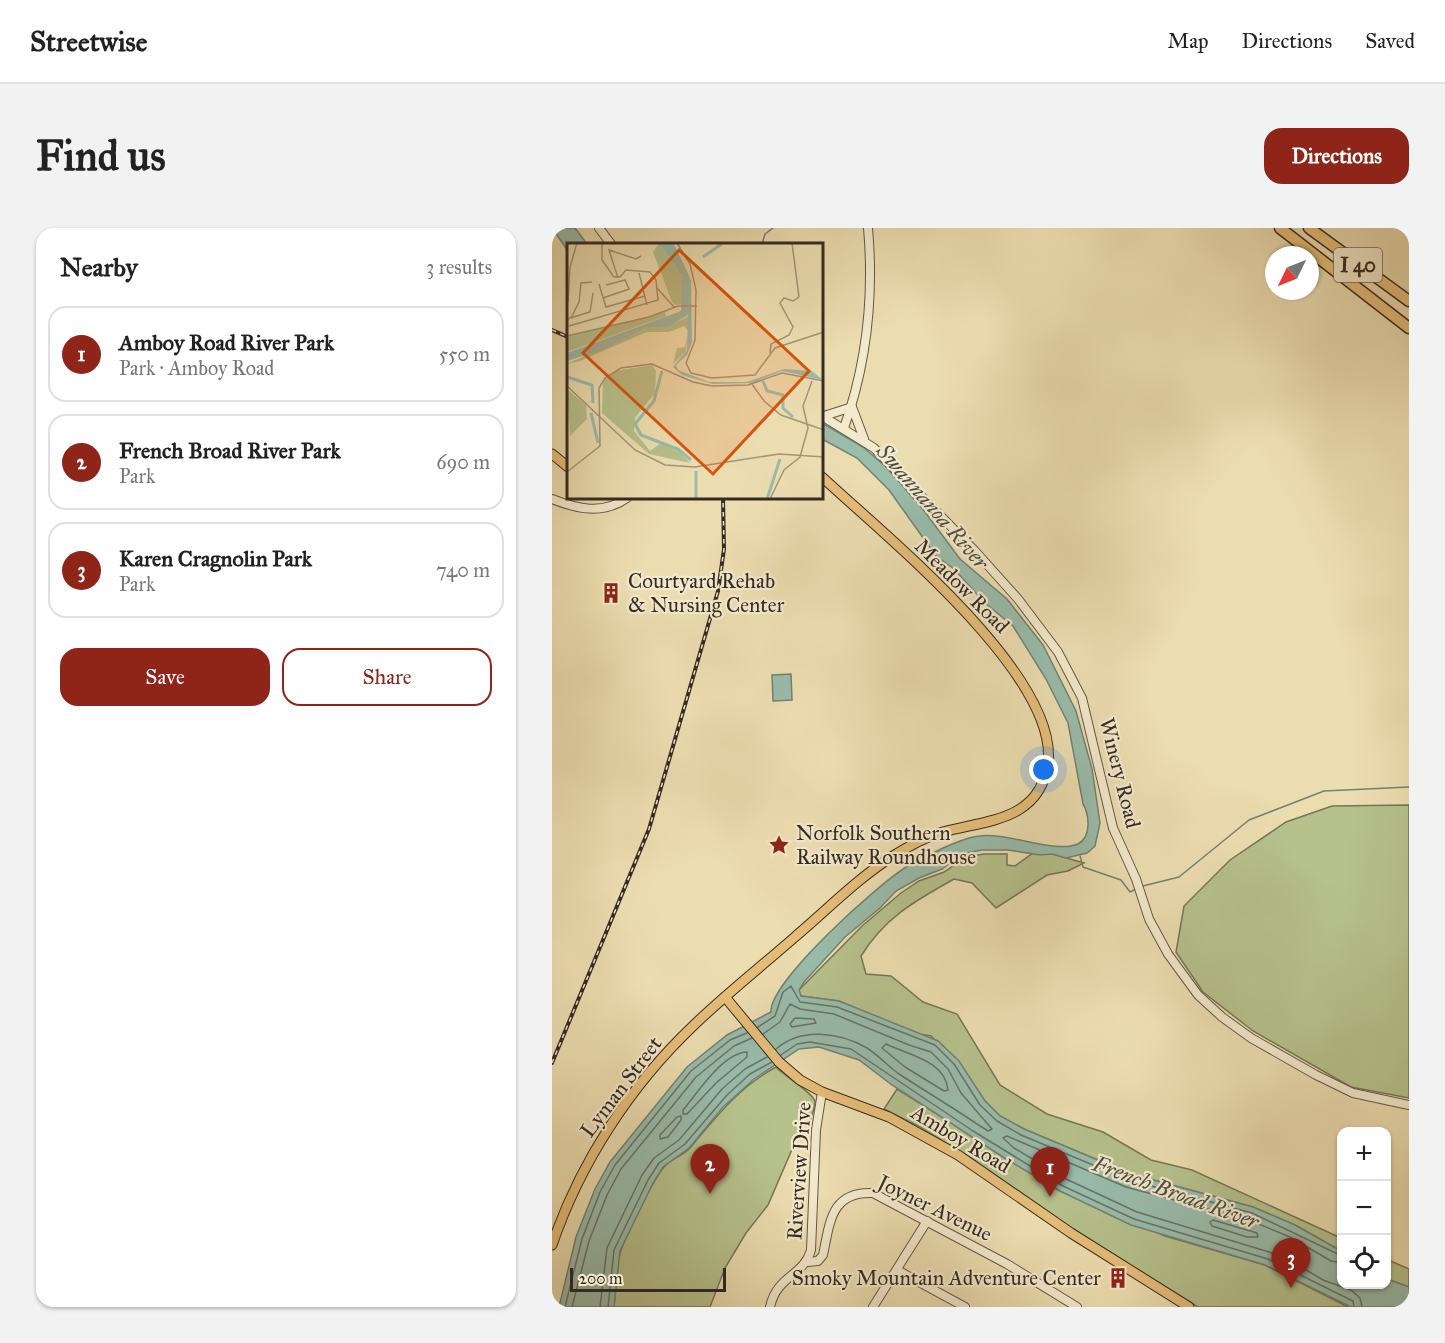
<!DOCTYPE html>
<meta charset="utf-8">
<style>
:root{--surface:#fff;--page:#f2f2f2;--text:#222;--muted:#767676;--line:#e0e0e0;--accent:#8f2418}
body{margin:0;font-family:"IM FELL Great Primer",serif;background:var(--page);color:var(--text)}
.controls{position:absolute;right:18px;bottom:18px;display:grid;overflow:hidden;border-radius:12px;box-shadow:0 2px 4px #0004}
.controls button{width:54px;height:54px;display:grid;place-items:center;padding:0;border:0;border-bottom:2px solid var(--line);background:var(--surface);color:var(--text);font:30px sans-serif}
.compass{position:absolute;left:713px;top:18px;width:54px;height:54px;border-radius:50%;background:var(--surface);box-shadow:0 2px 4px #0004;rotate:227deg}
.scale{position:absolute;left:18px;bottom:15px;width:156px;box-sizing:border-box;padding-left:6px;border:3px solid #362a24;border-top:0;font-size:16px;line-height:21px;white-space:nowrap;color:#362a24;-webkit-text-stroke:4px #f3e9cc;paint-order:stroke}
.you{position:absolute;left:492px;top:542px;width:21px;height:21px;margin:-15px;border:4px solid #fff;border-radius:50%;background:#1a73e8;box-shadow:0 0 0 9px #1a73e833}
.badge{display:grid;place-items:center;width:39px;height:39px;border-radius:50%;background:var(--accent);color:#fff;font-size:20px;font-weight:700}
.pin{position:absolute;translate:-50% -50px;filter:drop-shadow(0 2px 3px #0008)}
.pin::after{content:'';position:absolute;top:32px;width:21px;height:18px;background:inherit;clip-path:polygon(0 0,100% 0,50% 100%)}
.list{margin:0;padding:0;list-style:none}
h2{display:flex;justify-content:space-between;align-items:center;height:78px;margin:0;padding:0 24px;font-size:26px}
h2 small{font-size:20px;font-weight:400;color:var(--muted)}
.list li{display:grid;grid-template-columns:39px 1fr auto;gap:18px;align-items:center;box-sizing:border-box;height:96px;margin:0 12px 12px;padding:0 12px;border:2px solid var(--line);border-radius:18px}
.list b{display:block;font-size:22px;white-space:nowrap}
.list p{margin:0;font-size:20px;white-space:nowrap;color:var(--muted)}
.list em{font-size:20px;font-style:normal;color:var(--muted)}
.actions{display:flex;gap:12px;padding:18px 24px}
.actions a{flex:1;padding:14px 0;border:2px solid var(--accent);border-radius:18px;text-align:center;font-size:21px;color:var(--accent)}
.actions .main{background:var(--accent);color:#fff}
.icon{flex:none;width:33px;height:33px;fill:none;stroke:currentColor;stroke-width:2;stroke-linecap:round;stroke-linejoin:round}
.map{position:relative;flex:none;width:857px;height:1079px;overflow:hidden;border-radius:18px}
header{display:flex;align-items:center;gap:36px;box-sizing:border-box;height:84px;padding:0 30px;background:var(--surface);border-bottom:2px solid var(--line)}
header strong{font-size:28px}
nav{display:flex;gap:33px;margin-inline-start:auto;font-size:21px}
.intro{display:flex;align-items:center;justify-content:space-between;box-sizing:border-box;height:144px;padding:0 36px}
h1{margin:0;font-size:42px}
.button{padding:15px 27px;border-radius:18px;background:var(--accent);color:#fff;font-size:21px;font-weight:700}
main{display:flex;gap:36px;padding:0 36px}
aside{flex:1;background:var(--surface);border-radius:18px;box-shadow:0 2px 4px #0004}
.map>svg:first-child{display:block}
.green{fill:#b6c18c;stroke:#767658;stroke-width:1.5}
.water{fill:#99bcab;stroke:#718275;stroke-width:1.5}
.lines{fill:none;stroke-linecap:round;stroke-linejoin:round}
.shore{stroke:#687368;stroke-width:1.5}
.stream{stroke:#718275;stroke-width:1.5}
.minor-casing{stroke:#645747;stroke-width:10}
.major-casing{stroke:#362a24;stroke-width:11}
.highway-casing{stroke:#362a24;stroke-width:13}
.minor{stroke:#f3e9cc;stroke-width:8}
.major{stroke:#e6be78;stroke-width:9}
.highway{stroke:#e6be78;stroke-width:10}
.rail-casing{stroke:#362a24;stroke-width:4}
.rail{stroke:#f3e9cc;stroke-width:1.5;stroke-dasharray:4.5;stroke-linecap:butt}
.labels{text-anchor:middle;stroke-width:4.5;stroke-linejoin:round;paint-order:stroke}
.shield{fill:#f3e9cc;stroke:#6f6356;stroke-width:1.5}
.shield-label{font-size:20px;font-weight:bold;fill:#362a24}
.poi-label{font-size:21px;fill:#362a24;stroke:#f3e9cc;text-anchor:start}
.street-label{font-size:21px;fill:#362a24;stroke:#f3e9cc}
.water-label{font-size:22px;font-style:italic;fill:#4f4e46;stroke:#f3e9cc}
.inset-river{fill:none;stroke:#99bcab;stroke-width:3}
.inset-road{fill:none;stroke:#a39578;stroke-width:1.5}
.view{fill:#d6540e;fill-opacity:0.15;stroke:#d6540e;stroke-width:3}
.inset-edge{fill:none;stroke:#362a24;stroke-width:3}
</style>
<header>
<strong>Streetwise</strong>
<nav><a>Map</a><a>Directions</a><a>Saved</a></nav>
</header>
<div class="intro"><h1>Find us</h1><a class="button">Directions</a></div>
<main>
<aside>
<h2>Nearby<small>3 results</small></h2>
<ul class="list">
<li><span class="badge">1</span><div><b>Amboy Road River Park</b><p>Park · Amboy Road</p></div><em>550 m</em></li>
<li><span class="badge">2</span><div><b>French Broad River Park</b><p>Park</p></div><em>690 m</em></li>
<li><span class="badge">3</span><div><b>Karen Cragnolin Park</b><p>Park</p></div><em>740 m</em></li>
</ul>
<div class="actions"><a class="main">Save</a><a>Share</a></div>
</aside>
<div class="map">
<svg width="857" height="1079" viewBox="0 0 857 1079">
<rect width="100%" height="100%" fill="#ecddb0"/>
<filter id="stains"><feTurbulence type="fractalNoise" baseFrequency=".00333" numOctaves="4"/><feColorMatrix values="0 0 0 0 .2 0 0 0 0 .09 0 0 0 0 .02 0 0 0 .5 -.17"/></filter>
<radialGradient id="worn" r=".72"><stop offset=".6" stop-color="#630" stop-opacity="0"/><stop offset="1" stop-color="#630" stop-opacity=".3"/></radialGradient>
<g class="green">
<polygon points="857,577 857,870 799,859 701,803 651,764 624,724 632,678 678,632 734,594 780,578"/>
<path d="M481 625 500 626 532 635 516 643 495 647 444 680 420 655 402 651C363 673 333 689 309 728L314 746 339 748 371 774 405 786 448 857 495 886 551 904 599 932 640 942 789 1010V1023L743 997 701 979 579 946 472 901 448 888 433 873 417 850 379 808 362 805 287 773 249 768 247 762 310 698 349 665 367 653 392 644 414 629 432 626H455V637L463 638Z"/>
<path d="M224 839C231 847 263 866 263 874 263 882 258 890 257 898L251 896 216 977 194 1005 173 1040 158 1079H62C64 1062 63 1045 67 1029 71 1012 101 952 112 939 119 930 130 929 138 920 164 889 187 859 224 839Z"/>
<polygon points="345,861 508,963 613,1008 713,1037 796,1079 646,1079 519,1000 419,930 366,898 332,881"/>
<polygon points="834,1031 857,1041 857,1059 835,1051"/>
</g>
<g class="water">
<polygon points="0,0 23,0 35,16 16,16 16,23"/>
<path d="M270 195 311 219 333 238 370 280 408 331 455 371 491 417 524 483 540 541 548 595 543 618 535 625 514 630 500 626 488 627 456 622H430L410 626 390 641 367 650 344 663 328 680 293 709 252 754 247 762 249 768 287 773 386 813 407 833 433 873 448 888 472 901 579 946 701 979 743 997 789 1023 790 1056H834L835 1051 857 1059V1079H799L713 1037 579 997 508 963 454 931 340 857 307 832 267 819 247 821 202 851 171 879 137 920 111 939 101 955 68 1023 62 1079H7L24 1009 43 961 58 934 135 839 175 807 219 784C217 754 328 654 356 638 373 628 409 610 427 608 455 604 503 626 526 616 540 609 537 586 531 576L516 495 494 451 461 398 433 375 402 341 384 328 337 262 305 230 270 211Z"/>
<polygon points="239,446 240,472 221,473 220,447"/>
</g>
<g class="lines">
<g class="shore">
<polygon points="243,790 262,791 264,795 240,799 238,796"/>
<polyline points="206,799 223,788 231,764 239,758 248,774 285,779 383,817 402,836 428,877 445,893 469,907 577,952 700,985 790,1028"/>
<path d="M211 806 228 794 238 776 248 781 282 786 357 817 379 824 396 841 409 865 440 901 436 903 425 896C400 879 373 863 347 846 336 838 326 827 315 820 287 804 249 799 224 821"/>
<path d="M334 816C356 827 393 832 396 862L392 863 353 839 330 820Z"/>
<path d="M195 824V829L164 855 135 886H131V882C145 866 170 825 195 824Z"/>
<polyline points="229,827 245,816 258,814 299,821 421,903 511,958 582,991 716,1031 801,1073 802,1079"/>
<polygon points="129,888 129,892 116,909 108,911 108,907 125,889"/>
<polygon points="661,992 705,1005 706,1009 695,1009 660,998 658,994"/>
<polyline points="790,1035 779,1033 738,1009 697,992 574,959 455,908 451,910 462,920 514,951 585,984 717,1024 741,1034 771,1052 799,1062 808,1070 810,1079"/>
<polyline points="13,1079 30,1011 48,964 63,937 139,843 178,812 195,805"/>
<polyline points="20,1079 37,1013 55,967 69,941 144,849 182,818 200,810"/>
<polyline points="48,1079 55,1020 90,947 102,930 127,912 170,861 193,841 215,829"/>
<polyline points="56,1079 62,1022 96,952 107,935 133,916 175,867 198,846 220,834"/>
</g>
<g class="stream">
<polyline points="210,16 213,6 221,0"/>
<polyline points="528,628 531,639 569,652 578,664 584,661"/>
<polyline points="591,658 627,649 697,592 772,563 857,559"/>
</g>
<g class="minor-casing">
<g id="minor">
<polyline points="47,0 59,16"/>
<polyline points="270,188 322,220 423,323 466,371 506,424 530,470 561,600 584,651 597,691 616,726 646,767 670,789 699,810 764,847 801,865 857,877"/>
<polyline points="272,188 300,179 312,211"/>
<path d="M292 200C315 135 322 68 316 0"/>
<path d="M0 271C25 281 51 287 75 270"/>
<path d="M256 1034 266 1033 271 1027C278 994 279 963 321 965L455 1036 525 1079"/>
<polyline points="345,1042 413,1079"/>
<path d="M218 1079C225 1047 252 1048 259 1022L264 902 270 864"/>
<polyline points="321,1079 375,993"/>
</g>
</g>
<g class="major-casing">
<g id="major">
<polyline points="0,226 16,239"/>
<polyline points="173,769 227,834 248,852 270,864 337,889 406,927 519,1005 637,1079"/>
<path d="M0 1017C28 935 78 858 141 798 174 766 210 738 244 708 276 681 306 650 341 628 357 618 373 609 391 604 435 592 488 593 496 535 507 447 330 305 270 249"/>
</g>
</g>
<g class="highway-casing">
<g id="highway">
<polyline points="728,0 857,100"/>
<polyline points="757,0 857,73"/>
</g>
</g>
<use href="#minor" class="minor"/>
<use href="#major" class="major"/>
<use href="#highway" class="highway"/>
<g class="rail-casing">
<g id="rail">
<polyline points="0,102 16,109"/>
<polyline points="0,835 97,601 166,363 172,321 171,270"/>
</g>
</g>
<use href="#rail" class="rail"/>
</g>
<defs>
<g id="building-bare" transform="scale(1.62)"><path d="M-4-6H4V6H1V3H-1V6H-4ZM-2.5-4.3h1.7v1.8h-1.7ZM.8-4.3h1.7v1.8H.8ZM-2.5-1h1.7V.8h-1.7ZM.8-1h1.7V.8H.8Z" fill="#8f2418" stroke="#f3e9cc" stroke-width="2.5" paint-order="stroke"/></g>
<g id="sight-bare" transform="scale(1.62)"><path d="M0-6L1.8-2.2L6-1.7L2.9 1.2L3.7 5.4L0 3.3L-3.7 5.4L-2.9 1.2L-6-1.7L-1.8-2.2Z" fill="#8f2418" stroke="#f3e9cc" stroke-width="2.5" paint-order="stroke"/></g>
</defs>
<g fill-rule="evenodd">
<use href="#building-bare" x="59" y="365"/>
<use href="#sight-bare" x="227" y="617"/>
<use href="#building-bare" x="566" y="1050"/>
</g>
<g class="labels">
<rect class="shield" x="782" y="20" width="48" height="34" rx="4.5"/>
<g class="shield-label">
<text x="806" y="44">I 40</text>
</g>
<g class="poi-label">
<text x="76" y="360">Courtyard Rehab<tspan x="76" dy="24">&amp; Nursing Center</tspan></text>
<text x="244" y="612">Norfolk Southern<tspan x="244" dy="24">Railway Roundhouse</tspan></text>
<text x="549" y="1057" text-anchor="end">Smoky Mountain Adventure Center</text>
</g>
<g class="street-label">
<text transform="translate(410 358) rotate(45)" y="7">Meadow Road</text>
<text transform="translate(568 545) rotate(76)" y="7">Winery Road</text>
<text transform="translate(69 859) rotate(-53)" y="7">Lyman Street</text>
<text transform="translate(409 911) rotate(31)" y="7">Amboy Road</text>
<text transform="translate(247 943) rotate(-86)" y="7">Riverview Drive</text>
<text transform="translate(383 980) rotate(26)" y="7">Joyner Avenue</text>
</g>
<g class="water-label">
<text transform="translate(381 278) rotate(49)" y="8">Swannanoa River</text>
<text transform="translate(624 964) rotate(20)" y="8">French Broad River</text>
</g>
</g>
<g transform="translate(15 15)">
<rect width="256" height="256" fill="#ecddb0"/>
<path d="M92 0 115 33 116 61 108 62 105 59 86 9ZM98 69 99 73 0 109V94ZM122 73 119 108 106 121 110 105 118 104 121 88 117 83 102 89H80L13 118 0 121 82 83 104 82ZM85 122 89 128 88 150 68 175 67 188 83 208 94 200 113 209 123 220 82 211 35 170 36 138 49 128ZM0 146 19 162 20 176 3 193Z" fill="#b6c18c"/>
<path d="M92 0H105L109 5 124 37 125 99 120 112 109 122 111 127 142 139H180L217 126 245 128 256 137 215 128 185 140 146 141 115 132 106 124 120 107 121 72 101 84H80L38 106 0 118V110L114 68 115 33Z" fill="#99bcab"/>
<path class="inset-river" d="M136 14 156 0M0 134 25 142 26 160M196 138 200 148 216 152V165L226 174M24 170 31 200M92 199 74 192 68 181 87 158 95 128M92 199 111 206 124 217M129 228V256M200 256 213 216"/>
<path class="inset-road" d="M35 0V17L47 34M110 0 123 21 129 47 128 97 119 120 124 130 145 135 188 132 208 105 257 89M72 30 80 62M51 35 42 7 69 16 74 13M32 41 39 64 78 53M90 45 107 64M36 55 62 46 58 37 39 42M1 59 3 24 10 0M4 75 12 59 14 40 25 39M0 76 23 69 26 50M2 83 91 57 89 37 83 29 59 27 53 34H47M0 93 82 74 111 63H130M203 110 204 101 222 92 226 84 213 60 217 55 226 58 232 54 225 0M185 141 197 158 214 172 257 187M0 143 68 207 98 222 128 224 212 211 257 214M0 229 33 203 32 145 38 135 54 125 85 121 126 139 145 143 181 142 215 130 257 138M203 256 217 227 233 214 241 185 236 163 245 138"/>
<path class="view" d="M112 7 242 128 146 231 16 110Z"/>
<rect width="256" height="256" class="inset-edge"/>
</g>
<rect width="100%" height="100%" filter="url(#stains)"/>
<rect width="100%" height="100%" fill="url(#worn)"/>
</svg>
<div class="controls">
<button>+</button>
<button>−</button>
<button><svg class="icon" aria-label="locate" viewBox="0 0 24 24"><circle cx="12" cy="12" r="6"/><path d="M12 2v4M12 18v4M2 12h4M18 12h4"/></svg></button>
</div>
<svg class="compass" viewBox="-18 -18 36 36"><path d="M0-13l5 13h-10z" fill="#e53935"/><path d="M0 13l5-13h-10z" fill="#767676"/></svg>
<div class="scale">200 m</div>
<div class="you"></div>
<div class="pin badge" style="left:498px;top:969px">1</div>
<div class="pin badge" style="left:158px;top:966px">2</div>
<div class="pin badge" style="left:739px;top:1060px">3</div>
</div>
</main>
